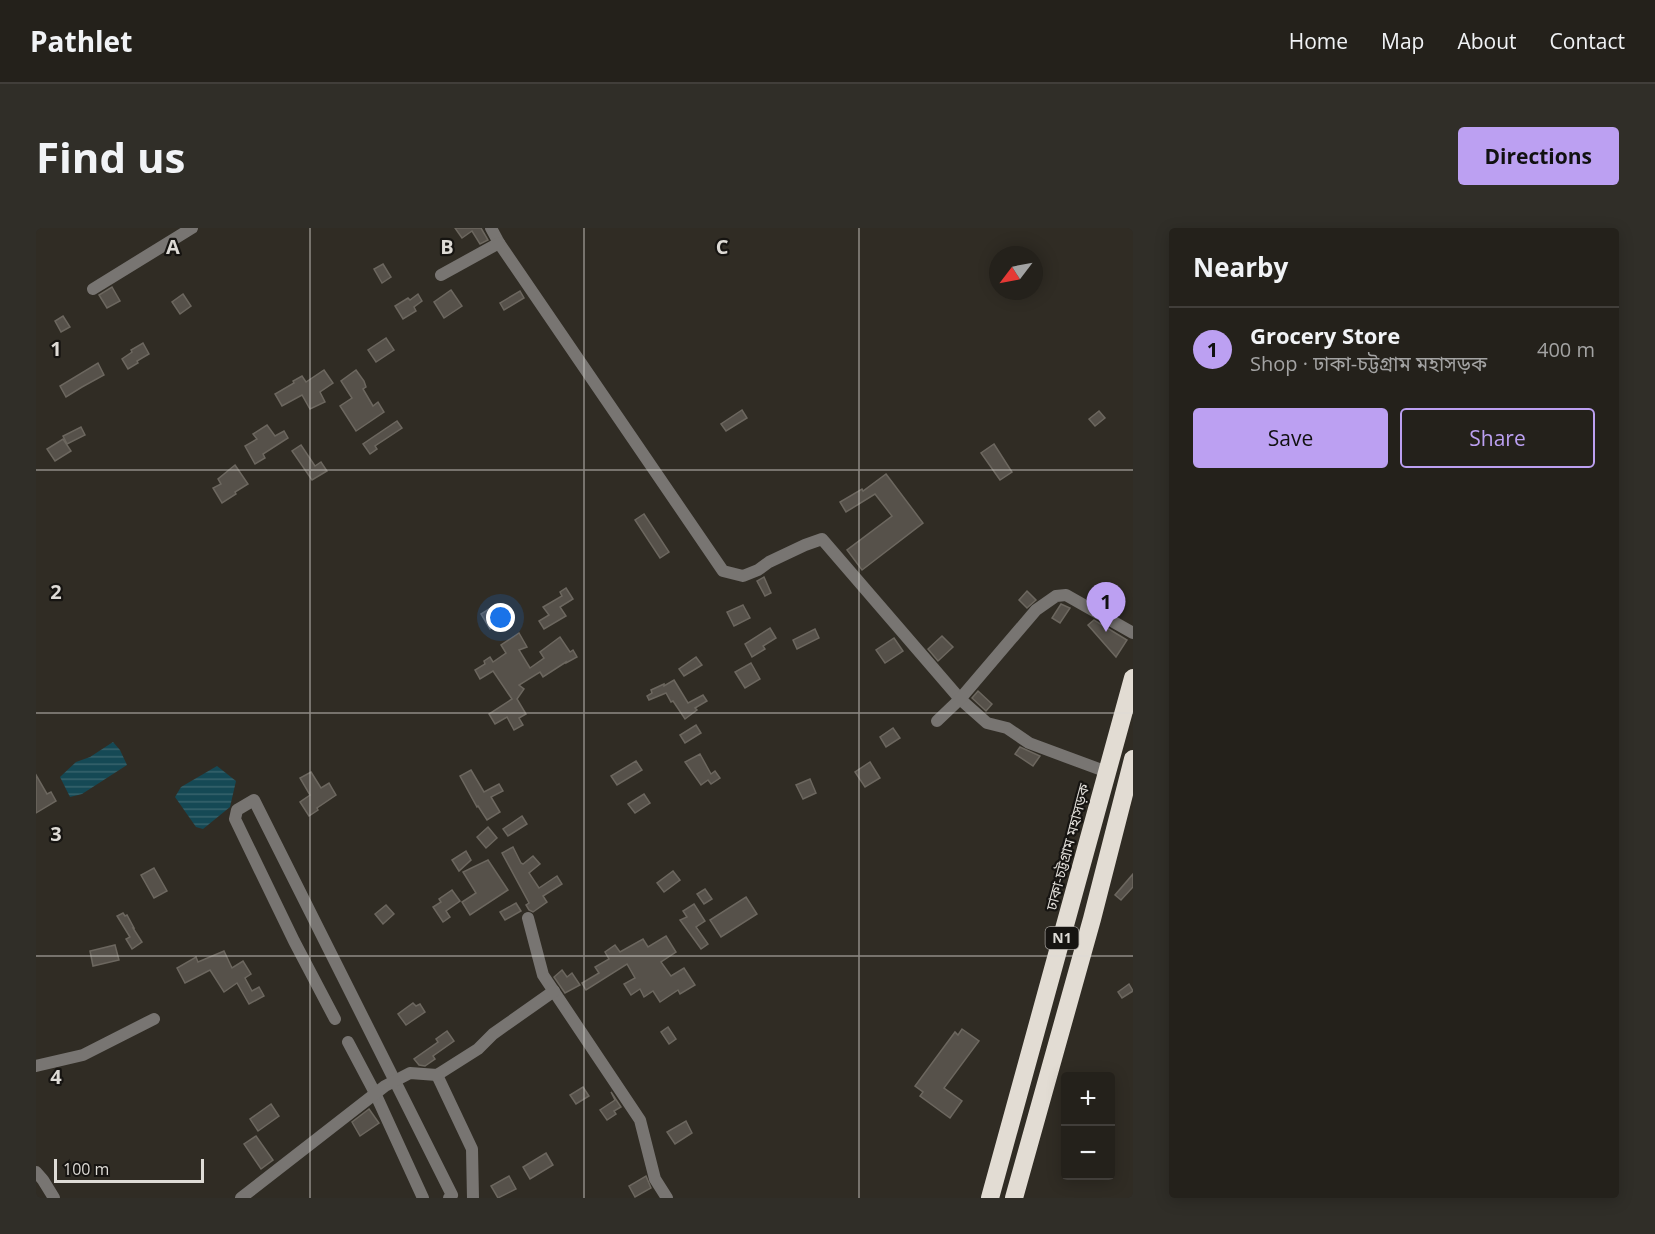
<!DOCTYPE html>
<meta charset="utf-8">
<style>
:root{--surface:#24211b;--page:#302e28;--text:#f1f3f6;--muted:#a3a3a3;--line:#413e3a;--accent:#bca0f2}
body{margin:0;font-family:"Open Sans","Noto Sans Bengali",sans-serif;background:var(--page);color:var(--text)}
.controls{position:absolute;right:18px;bottom:18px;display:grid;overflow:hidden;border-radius:6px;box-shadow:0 3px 15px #0003}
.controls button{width:54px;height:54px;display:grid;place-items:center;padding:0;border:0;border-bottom:2px solid var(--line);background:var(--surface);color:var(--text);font:30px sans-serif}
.compass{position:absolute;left:953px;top:18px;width:54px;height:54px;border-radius:50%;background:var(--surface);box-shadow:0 3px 15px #0003;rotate:238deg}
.scale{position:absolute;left:18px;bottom:15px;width:150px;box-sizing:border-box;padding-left:6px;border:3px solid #dedbd6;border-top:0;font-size:16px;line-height:21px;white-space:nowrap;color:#dedbd6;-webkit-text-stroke:4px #161411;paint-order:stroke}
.you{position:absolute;left:465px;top:390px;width:21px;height:21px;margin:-15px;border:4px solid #fff;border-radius:50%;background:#1a73e8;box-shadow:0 0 0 9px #1a73e833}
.badge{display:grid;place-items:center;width:39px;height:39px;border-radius:50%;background:var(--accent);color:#111;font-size:20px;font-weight:700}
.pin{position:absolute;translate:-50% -50px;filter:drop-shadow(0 2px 3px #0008)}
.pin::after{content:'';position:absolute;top:32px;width:21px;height:18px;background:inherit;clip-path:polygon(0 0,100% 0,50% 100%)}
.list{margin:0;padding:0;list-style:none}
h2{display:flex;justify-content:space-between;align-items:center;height:78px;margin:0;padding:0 24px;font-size:26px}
h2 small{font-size:20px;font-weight:400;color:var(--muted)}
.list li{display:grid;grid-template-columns:39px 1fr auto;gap:18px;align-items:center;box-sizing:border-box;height:84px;padding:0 24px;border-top:2px solid var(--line)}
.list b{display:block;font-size:22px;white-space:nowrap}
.list p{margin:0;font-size:20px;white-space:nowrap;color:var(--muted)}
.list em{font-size:20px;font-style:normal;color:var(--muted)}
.actions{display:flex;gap:12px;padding:18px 24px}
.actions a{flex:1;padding:14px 0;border:2px solid var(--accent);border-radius:6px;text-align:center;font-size:21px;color:var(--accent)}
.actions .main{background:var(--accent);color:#111}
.map{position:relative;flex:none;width:1097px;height:970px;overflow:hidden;border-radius:6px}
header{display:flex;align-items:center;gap:36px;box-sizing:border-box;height:84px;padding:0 30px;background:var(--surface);border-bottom:2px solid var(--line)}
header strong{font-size:28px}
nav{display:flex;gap:33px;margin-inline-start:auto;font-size:21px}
.intro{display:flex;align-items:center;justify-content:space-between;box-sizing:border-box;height:144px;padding:0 36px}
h1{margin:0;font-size:42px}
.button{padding:15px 27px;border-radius:6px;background:var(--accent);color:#111;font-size:21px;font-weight:700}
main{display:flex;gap:36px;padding:0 36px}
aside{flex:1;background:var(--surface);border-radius:6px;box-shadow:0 3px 15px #0003}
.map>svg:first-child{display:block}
.water{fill:url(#water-rules)}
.building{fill:#56514a;stroke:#6c675f;stroke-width:1.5}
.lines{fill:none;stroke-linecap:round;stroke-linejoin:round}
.minor{stroke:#787572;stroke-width:12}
.highway{stroke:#e2dcd3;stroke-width:18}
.grid{fill:none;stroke:#dedbd6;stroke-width:1.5;stroke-opacity:0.55}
.labels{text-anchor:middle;stroke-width:4.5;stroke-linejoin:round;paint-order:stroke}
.shield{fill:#161411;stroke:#a29f9b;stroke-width:1.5}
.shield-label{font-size:14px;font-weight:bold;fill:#dedbd6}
.street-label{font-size:15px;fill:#dedbd6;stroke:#161411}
.grid-label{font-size:20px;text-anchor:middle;font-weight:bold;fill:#dedbd6;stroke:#161411;stroke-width:4.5;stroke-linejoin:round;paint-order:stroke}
</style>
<header>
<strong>Pathlet</strong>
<nav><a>Home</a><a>Map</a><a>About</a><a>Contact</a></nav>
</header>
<div class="intro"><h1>Find us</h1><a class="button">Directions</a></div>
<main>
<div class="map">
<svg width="1097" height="970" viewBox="0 0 1097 970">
<defs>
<pattern id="water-rules" width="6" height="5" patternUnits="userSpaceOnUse" patternTransform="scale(1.5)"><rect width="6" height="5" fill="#154955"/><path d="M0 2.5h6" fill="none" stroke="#37636d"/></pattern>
</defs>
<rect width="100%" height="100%" fill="#302c24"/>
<g class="water">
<polygon points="77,514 84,522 91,537 46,566 34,569 24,549 40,534 54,529"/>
<polygon points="181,538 200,553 194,579 167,601 160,599 139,569 145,559"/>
</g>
<g class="building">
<polygon points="419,0 445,0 452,12 444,16 436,3 426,10"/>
<polygon points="347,36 355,49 346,55 338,41"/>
<polygon points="76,59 84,73 71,80 63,67"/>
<polygon points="415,62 426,78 408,90 398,74"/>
<polygon points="484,63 488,70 468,82 464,75"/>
<polygon points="147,66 155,78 144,86 136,74"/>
<polygon points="382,66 386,73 378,79 380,83 367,91 359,78 372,70 374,72"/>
<polygon points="27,88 34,99 25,104 19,93"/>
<polygon points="350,110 358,122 340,134 332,122"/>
<polygon points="107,115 113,126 101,133 102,135 92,141 86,131 96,124 95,122"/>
<polygon points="62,135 68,147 46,159 30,169 24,158"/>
<polygon points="288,142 297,155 284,164 289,174 274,181 266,167 246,178 239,166 258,155 257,153 266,148 270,154"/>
<polygon points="320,142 328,153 330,159 327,161 337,178 342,174 348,184 320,203 304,178 316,170 305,153"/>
<polygon points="706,182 711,190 690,203 685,196"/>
<polygon points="1063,183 1069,190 1059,198 1053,191"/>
<polygon points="361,193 366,200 339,218 341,221 334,226 327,216"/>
<polygon points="231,197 239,208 248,203 252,210 227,226 229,230 219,236 209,218 221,211 217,206"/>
<polygon points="45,199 49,207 31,216 27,208"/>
<polygon points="27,211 35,223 19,233 11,221"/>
<polygon points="958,216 976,244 964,252 945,225"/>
<polygon points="265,217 279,238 285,234 291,243 276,252 256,223"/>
<polygon points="199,237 212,256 199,264 200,266 186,275 177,260 185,256 182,251"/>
<polygon points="850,246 887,295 826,342 811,322 856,288 839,266 810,284 804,274 826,261 827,263"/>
<polygon points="608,286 633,324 624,330 599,292"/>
<polygon points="728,349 735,365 729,368 721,353"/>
<polygon points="1067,359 1073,364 1064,377 1056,372"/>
<polygon points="530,360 537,371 524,379 530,388 508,401 503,393 513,387 507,379 526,368 524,364"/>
<polygon points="991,363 1000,372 991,380 983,372"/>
<polygon points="1025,376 1034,380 1024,395 1016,390"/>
<polygon points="707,377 714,390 698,398 691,384"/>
<polygon points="453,381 463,396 454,401 445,386"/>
<polygon points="1058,392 1091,412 1080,429 1052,397"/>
<polygon points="734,400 740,410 727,418 729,421 716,429 709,416"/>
<polygon points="779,401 783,410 761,421 757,412"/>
<polygon points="483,405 491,419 483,422 494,440 508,430 504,424 524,409 534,424 537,422 541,429 530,435 530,434 507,449 504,444 483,457 488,461 481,471 490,486 483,490 487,497 478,502 471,489 459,496 453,486 476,471 457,443 444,451 439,442 449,436 448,433 454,429 457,434 470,425 465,417"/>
<polygon points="906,408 917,419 902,433 892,421"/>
<polygon points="858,410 867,423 849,435 840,422"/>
<polygon points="660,429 666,437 648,448 643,441"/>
<polygon points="715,435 724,451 709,460 699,444"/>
<polygon points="638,452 652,475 667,467 671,473 659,480 661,482 649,491 637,473 635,474 630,465 613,472 611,468 616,465 615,462 628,456 628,458"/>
<polygon points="942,463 956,476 950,483 936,470"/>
<polygon points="660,497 665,505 649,515 644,507"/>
<polygon points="857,500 864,510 850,519 844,509"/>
<polygon points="984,519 1004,528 997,538 979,526"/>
<polygon points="664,526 675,546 679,543 684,550 675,556 672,552 665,557 649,534"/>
<polygon points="600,533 606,542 581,557 575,548"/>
<polygon points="834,534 844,550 829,559 819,544"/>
<polygon points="435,542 448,564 463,556 467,563 455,569 464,584 451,592 442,578 441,579 424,548"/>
<polygon points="275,544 285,560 293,555 300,567 281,580 282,582 273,588 264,574 274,567 264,550"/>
<polygon points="0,547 11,566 15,564 20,573 0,585"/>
<polygon points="774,551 780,565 767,571 760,557"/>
<polygon points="608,566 614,575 599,585 592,576"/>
<polygon points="486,588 491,596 472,608 467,601"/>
<polygon points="452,599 461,610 450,620 441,609"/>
<polygon points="477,619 485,635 487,636 497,628 504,636 493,645 503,660 521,648 526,656 507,668 511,674 497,684 493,682 490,677 493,675 466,625"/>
<polygon points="430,623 435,632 423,643 416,632"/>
<polygon points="452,632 472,662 434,687 426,674 440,665 427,644"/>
<polygon points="118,640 131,663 118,670 105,647"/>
<polygon points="637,643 644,652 628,664 621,655"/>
<polygon points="1097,646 1097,659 1085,672 1079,667"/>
<polygon points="669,661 676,671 668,676 661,666"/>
<polygon points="416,662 424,673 410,683 414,689 407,694 397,679 405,674 403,671"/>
<polygon points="710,669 721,686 685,709 674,692"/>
<polygon points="480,675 485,683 469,692 464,684"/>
<polygon points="658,676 669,693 660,699 672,716 665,721 644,692 651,689 647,683"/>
<polygon points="350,677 358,686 347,696 339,686"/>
<polygon points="87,685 89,688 91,687 98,700 97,700 106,714 96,721 90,711 94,709 81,688"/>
<polygon points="630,708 640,724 625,734 635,748 648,740 659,757 644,766 642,762 624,774 617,763 608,769 604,761 595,767 588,756 599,750 591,736 550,762 546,755 563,745 559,739 573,731 569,724 579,717 584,724 607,711 612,719"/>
<polygon points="79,717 83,732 57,738 54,723"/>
<polygon points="188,723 196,740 207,733 215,746 209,750 216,763 223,759 228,768 213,776 201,755 188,764 174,742 149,755 141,740 160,729 162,734"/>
<polygon points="526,742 531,749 536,745 544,757 529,765 518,749"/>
<polygon points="1093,756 1097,763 1086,770 1082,764"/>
<polygon points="377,775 380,778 384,776 389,784 370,797 362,786"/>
<polygon points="632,799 640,811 633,816 625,804"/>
<polygon points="926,801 943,813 908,860 926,873 914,890 884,868 887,864 879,858 919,804 922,807"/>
<polygon points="411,803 418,813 397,828 399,831 389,838 383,837 378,831 402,814 400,811"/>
<polygon points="547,859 553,868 540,876 534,867"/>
<polygon points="575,864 585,879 578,883 580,886 571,892 564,882 579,872"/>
<polygon points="235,876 243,888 222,903 214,891"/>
<polygon points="333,881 343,895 324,908 316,894"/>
<polygon points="650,893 656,905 639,916 631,904"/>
<polygon points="220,908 237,932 225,941 208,916"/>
<polygon points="510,925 517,937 494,951 487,939"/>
<polygon points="473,948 480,961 462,970 455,958"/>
<polygon points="610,948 615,960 599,969 593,958"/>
</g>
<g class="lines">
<g class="minor">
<polyline points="455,0 463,15 687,343 707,348 722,342 733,334 769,317 786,311 924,471 951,495 971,500 993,515 1071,544"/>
<polyline points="405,47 463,15"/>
<polyline points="57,61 156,0"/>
<polyline points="901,493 924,471 1000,382 1020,368 1030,367 1097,405"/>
<polyline points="492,690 507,747 604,892 619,951 631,970"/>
<polyline points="299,791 258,713 199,591 201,582 218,572 416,967 413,970"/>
<polyline points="312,814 339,865 387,970"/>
<polyline points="0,838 47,827 118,791"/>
<polyline points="401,847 436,921 437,970"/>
<polyline points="0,944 7,952 18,970"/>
<polyline points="205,970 349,858 374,845 401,847 442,821 457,806 518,763"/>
</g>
<g class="highway">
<polyline points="954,970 1097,450"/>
<polyline points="978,970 1056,691 1097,531"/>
</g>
</g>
<path class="grid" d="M274 0V970M548 0V970M823 0V970M0 242H1097M0 485H1097M0 728H1097"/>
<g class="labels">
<rect class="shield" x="1009.5" y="699" width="33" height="22" rx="4.5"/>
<g class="shield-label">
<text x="1026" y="715">N1</text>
</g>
<g class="street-label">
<text transform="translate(1032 619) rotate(-75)" y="5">ঢাকা-চট্টগ্রাম মহাসড়ক</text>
</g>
</g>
<g class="grid-label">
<text x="137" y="26">A</text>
<text x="411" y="26">B</text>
<text x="686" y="26">C</text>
<text x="20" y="128">1</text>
<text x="20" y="371">2</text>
<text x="20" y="613">3</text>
<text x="20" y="856">4</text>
</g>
</svg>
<div class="controls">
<button>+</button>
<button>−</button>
</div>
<svg class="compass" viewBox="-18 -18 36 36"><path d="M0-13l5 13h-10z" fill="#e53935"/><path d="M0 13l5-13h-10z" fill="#a3a3a3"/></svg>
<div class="scale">100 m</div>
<div class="you"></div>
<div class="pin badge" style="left:1070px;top:404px">1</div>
</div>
<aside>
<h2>Nearby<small></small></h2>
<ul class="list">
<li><span class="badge">1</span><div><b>Grocery Store</b><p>Shop · ঢাকা-চট্টগ্রাম মহাসড়ক</p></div><em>400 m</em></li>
</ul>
<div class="actions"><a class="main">Save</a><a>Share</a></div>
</aside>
</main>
